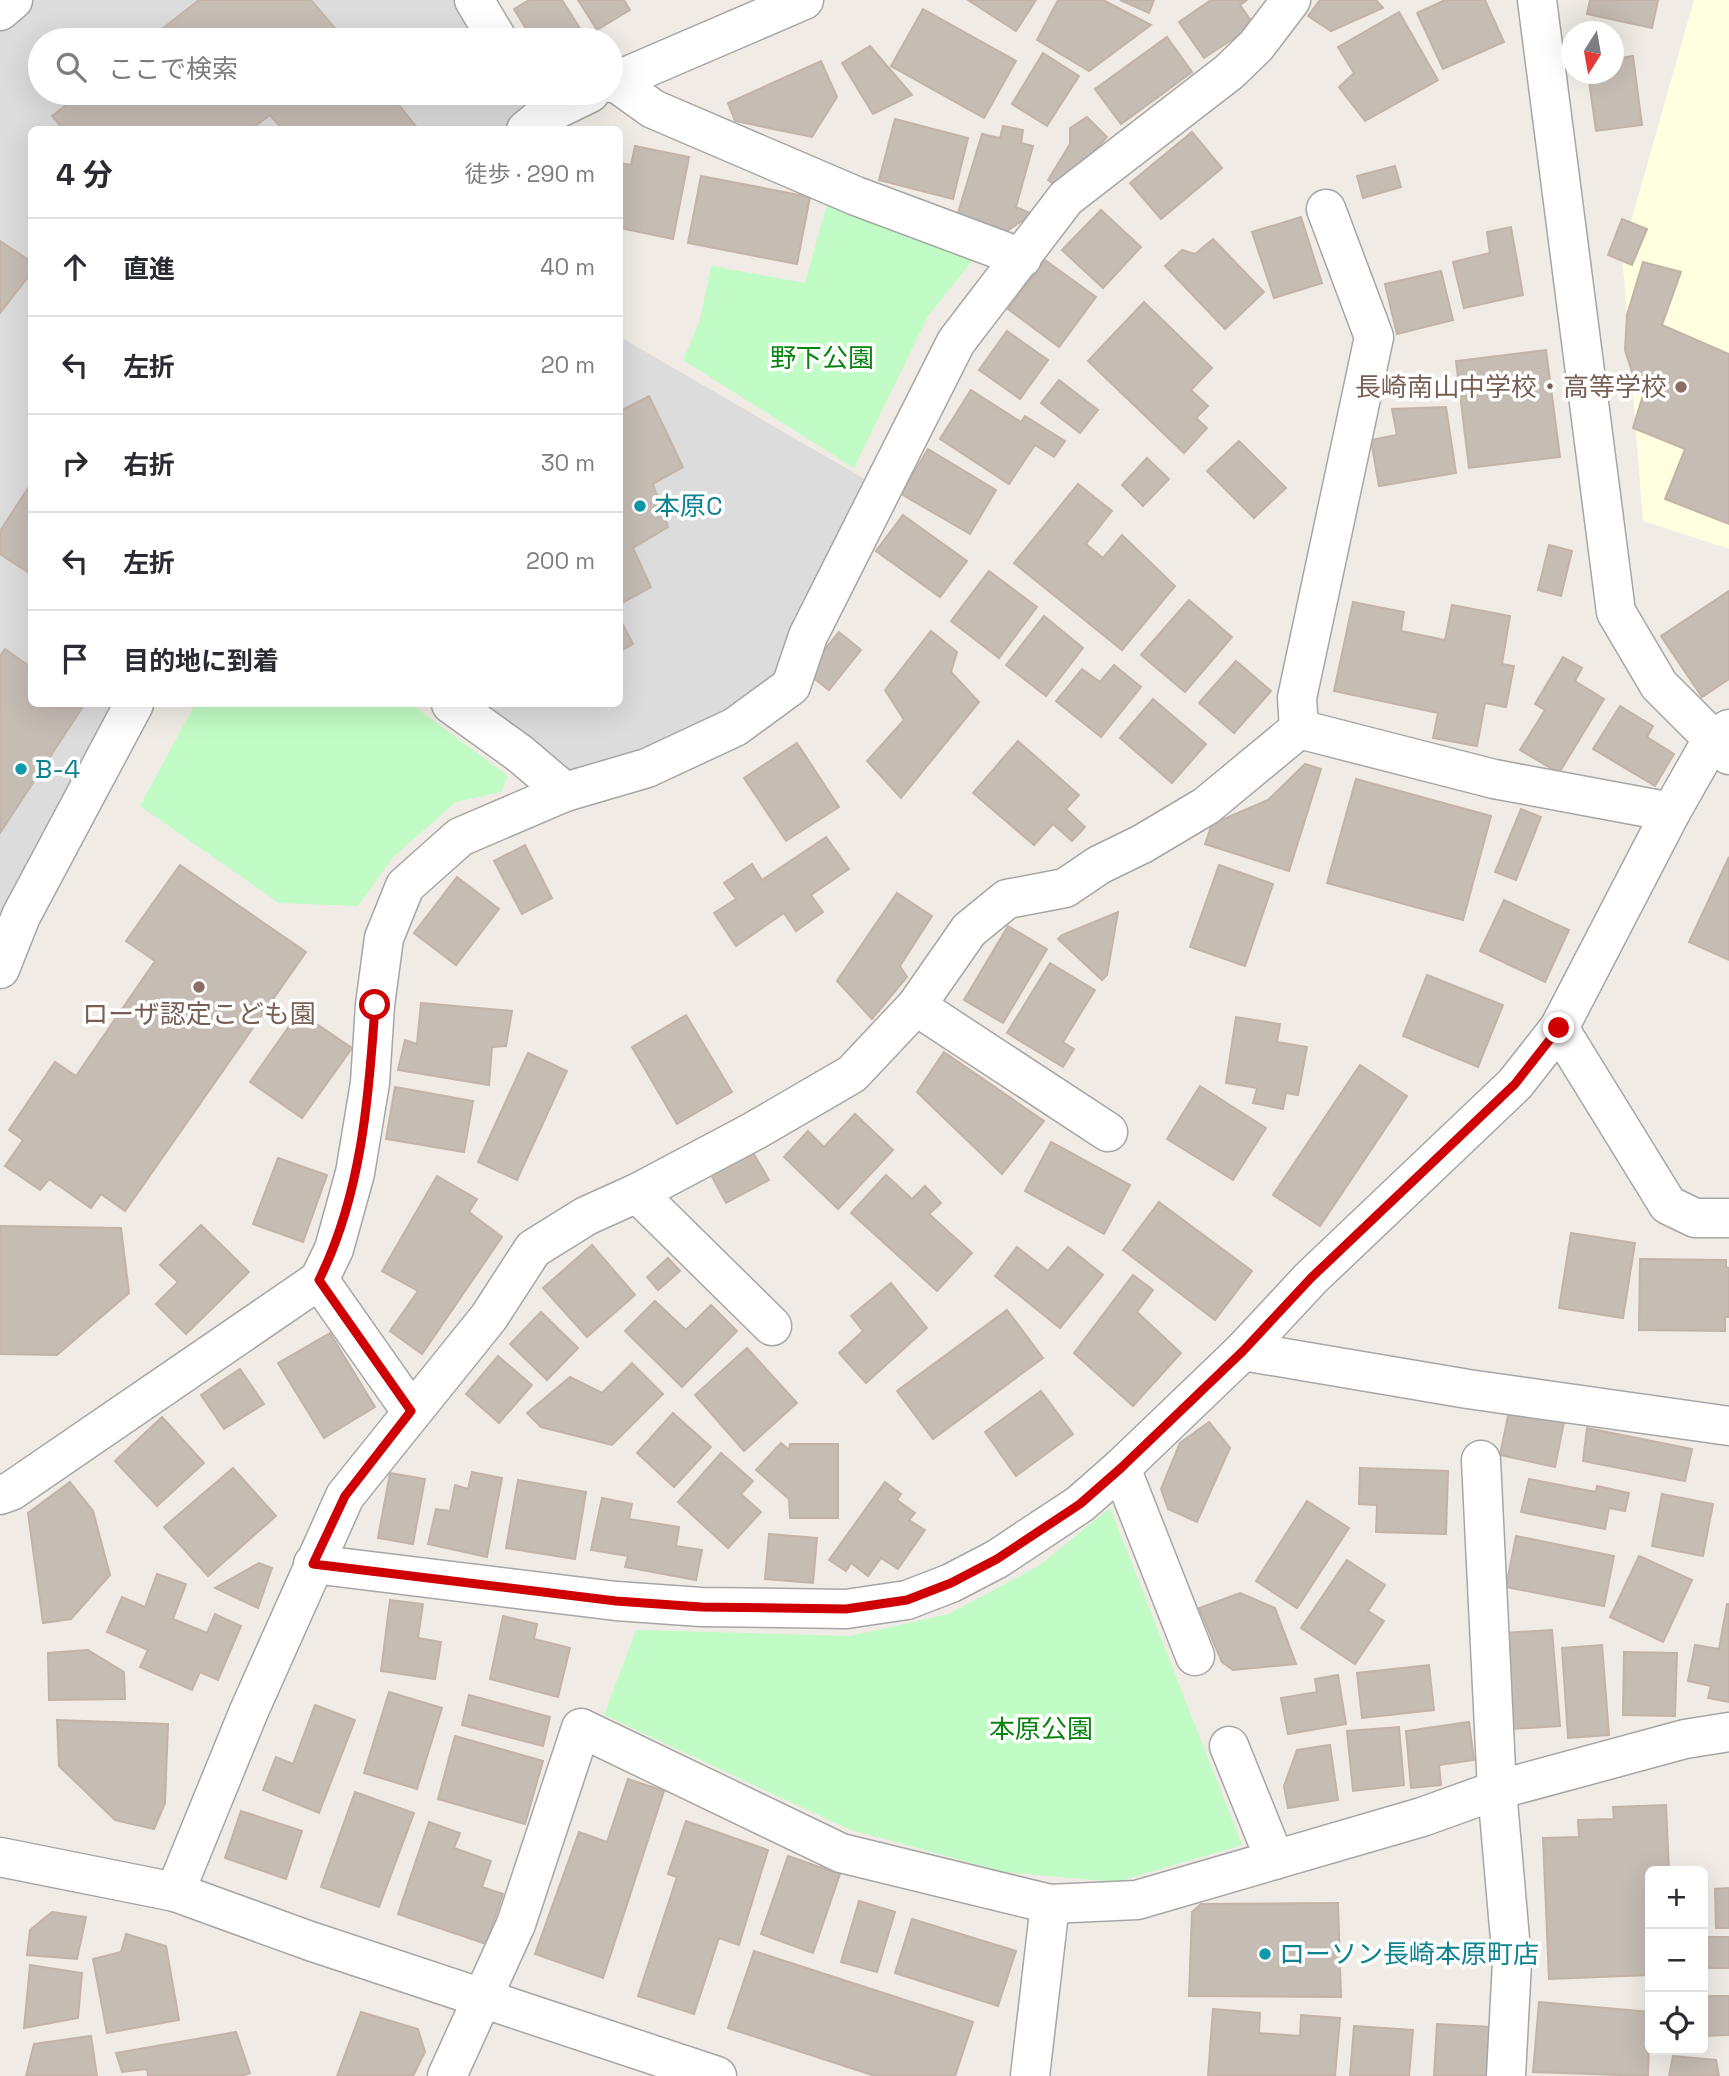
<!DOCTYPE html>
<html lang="ja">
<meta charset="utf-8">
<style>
:root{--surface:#fff;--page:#f2f2f3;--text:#2b2b33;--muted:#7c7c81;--line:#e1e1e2}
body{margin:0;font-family:"Space Grotesk","Noto Sans JP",sans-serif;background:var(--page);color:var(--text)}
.controls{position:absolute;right:21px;bottom:21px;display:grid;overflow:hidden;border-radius:10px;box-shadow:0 7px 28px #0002}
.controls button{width:63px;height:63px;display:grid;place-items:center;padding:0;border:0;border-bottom:2px solid var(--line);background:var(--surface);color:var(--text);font:35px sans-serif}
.compass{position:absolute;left:1561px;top:21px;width:63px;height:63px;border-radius:50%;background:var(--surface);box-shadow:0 7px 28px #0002;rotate:191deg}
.stop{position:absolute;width:21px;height:21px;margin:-16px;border:5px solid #ce0004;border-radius:50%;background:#fff}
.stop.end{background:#ce0004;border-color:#fff;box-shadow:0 2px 7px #0008}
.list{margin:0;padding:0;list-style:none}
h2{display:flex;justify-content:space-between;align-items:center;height:91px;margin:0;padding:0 28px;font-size:30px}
h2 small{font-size:23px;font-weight:400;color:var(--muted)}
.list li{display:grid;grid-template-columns:46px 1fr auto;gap:21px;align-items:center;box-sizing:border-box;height:98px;padding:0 28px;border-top:2px solid var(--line)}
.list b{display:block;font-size:26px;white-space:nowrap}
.list em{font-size:23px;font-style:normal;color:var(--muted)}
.icon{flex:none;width:38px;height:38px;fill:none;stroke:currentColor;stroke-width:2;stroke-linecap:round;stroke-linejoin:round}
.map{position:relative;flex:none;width:1729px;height:2076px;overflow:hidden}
.search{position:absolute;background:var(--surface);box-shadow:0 7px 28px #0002;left:28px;top:28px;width:595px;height:77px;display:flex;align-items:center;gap:18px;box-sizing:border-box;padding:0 24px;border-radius:38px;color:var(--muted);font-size:26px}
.panel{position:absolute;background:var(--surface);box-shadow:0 7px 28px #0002;left:28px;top:126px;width:595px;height:581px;border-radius:10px}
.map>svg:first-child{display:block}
.residential{fill:#dddcdc}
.education{fill:#fffedf}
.park{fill:#c1fbc5}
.building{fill:#c5bcb4;stroke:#c3b3a7;stroke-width:2}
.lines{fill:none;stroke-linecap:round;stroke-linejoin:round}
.minor-casing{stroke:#a6a6a6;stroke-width:41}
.minor{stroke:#fff;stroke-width:38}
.route{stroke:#ce0004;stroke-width:9}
.education-dot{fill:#8d6e63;stroke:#fff;stroke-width:2.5}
.culture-dot{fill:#0f9aa8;stroke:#fff;stroke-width:2.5}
.labels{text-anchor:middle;stroke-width:7;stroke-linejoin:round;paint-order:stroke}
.park-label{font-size:26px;fill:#088310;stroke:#fff}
.education-label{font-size:26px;fill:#785e54;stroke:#fff;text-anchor:end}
.culture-label{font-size:26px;fill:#0d838f;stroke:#fff;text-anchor:start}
</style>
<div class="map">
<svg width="1729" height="2076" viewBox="0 0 1729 2076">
<rect width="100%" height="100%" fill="#f0ece5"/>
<g class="residential">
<polygon points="13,0 474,0 498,40 40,40 40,93 529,93 543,116 526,130 32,130 32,704 134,704 0,969 0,11"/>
<polygon points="620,337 882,489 791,686 565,792 446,704 620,704"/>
</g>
<polygon class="education" points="1694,0 1729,0 1729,549 1643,521 1622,253"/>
<g class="park">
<polygon points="828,201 973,260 928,316 854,468 683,360 700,320 711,266 805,283"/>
<polygon points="195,704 411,704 508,776 501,792 456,802 393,857 358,906 279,903 140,806"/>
<polygon points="1110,1508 1242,1845 1116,1882 1004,1872 848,1829 604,1715 636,1630 850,1636 949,1614 1040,1565"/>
</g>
<g class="building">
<polygon points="199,0 311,0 345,40 148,40"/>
<polygon points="529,0 562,0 581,30 563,40 533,40 514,9"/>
<polygon points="578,0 624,0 630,10 597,30"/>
<polygon points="968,0 1036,0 1016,31"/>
<polygon points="1058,0 1103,0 1151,25 1089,71 1037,40"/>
<polygon points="1120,0 1154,0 1149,13"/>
<polygon points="1211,0 1247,0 1240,5 1254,25 1204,58 1179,22"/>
<polygon points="1320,0 1376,0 1383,8 1331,31 1308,16"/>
<polygon points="1445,0 1485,0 1504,42 1443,69 1417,13"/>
<polygon points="1590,0 1658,0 1652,28 1587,14"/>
<polygon points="923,9 1016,61 984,118 891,66"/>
<polygon points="1399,12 1438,80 1365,121 1339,87 1354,73 1338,47"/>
<polygon points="1167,37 1192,72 1121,124 1095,89"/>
<polygon points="870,46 912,95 873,114 842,63"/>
<polygon points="1043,53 1079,76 1047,126 1012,104"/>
<polygon points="1633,56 1642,125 1596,131 1588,74 1614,74 1614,59"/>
<polygon points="821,61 837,97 812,137 735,121 728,103"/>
<polygon points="82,93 389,93 419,130 283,130 270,115 250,130 64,130 52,116"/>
<polygon points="1087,117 1107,137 1060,189 1048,180 1070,144 1070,128"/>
<polygon points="895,119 968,138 953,199 879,180"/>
<polygon points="1003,126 1023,130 1021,143 1033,146 1016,207 1032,214 1007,231 957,216 982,134 1000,138"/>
<polygon points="1192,132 1222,168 1161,219 1130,183"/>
<polygon points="635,146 689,157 673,239 620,228 620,163 631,165"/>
<polygon points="1395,166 1401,187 1363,198 1357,176"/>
<polygon points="701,176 810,197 797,264 688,243"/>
<polygon points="1101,210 1141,247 1103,288 1062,250"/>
<polygon points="1301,217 1322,283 1274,298 1252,232"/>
<polygon points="1622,219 1647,229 1632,265 1608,255"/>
<polygon points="1511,227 1523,295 1464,308 1453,262 1490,253 1487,232"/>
<polygon points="1213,239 1264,292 1225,329 1165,266 1182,250 1195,254"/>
<polygon points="0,241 32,262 32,272 0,313"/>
<polygon points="1045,260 1096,297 1059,347 1008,309"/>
<polygon points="1643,262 1681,272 1662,325 1729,354 1729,524 1665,499 1685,449 1633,428 1647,382 1633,375 1625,350 1627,315"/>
<polygon points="1441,271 1453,320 1397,334 1385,284"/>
<polygon points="1144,302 1212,368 1191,390 1208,406 1196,418 1207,428 1184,453 1088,361"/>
<polygon points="1007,331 1048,360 1020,399 979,370"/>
<polygon points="1546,350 1560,457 1469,468 1456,361"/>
<polygon points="1059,380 1098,410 1080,433 1041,403"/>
<polygon points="971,390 1021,422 1025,416 1065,441 1054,457 1035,445 1009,484 940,439"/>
<polygon points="649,396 683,467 653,484 668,527 633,548 651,587 620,604 620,411"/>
<polygon points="1446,407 1456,473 1379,486 1371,440 1397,435 1392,409"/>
<polygon points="1239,441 1286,488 1254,518 1207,471"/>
<polygon points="928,449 996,490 970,534 901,494"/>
<polygon points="1147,458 1169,479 1143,506 1122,485"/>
<polygon points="32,482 32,575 0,554 0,531"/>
<polygon points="1078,484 1112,511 1086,544 1103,558 1122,535 1175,586 1122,650 1014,563"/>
<polygon points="903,515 967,561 940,597 876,551"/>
<polygon points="1549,545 1572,551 1561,596 1538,590"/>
<polygon points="989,571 1037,607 999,658 951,621"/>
<polygon points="1729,591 1729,679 1702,697 1661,636"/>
<polygon points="1189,600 1232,637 1185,692 1141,655"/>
<polygon points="1353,602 1404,612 1401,631 1445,640 1452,605 1510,616 1502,664 1514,666 1506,707 1485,703 1477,746 1433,738 1438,713 1334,691"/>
<polygon points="1044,616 1083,648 1046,696 1006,665"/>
<polygon points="620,619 633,644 620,651"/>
<polygon points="931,631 957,652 951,672 979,702 901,798 867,761 904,720 885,690"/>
<polygon points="839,632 861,650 829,690 806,672"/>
<polygon points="5,649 32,668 32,704 84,705 0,833 0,656"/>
<polygon points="1563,657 1582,668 1575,681 1604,699 1559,773 1520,750 1545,710 1535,704"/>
<polygon points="1236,661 1271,691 1234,733 1199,703"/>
<polygon points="1114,665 1141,687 1101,737 1056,701 1082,669 1100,682"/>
<polygon points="1153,699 1206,744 1172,783 1120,738"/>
<polygon points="1620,706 1653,726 1647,737 1674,754 1655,786 1593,749"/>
<polygon points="1018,741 1079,795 1066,809 1085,827 1072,841 1053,824 1034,845 973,793"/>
<polygon points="797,743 839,807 786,841 744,778"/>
<polygon points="1305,764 1321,769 1289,871 1205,844 1212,824 1268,800"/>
<polygon points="1356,779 1491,816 1463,920 1327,883"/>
<polygon points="1521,809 1541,817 1516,880 1495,872"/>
<polygon points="826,837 849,869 811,895 823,912 796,931 784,913 736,946 714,913 736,899 724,883 752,864 762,880"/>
<polygon points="525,845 552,898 522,914 494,861"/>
<polygon points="1729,857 1729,960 1689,942"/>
<polygon points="180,865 306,952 125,1211 101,1194 91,1208 49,1179 40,1190 5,1166 23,1140 9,1130 55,1062 76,1076 155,961 126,941"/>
<polygon points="1219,865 1273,884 1245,966 1190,947"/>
<polygon points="457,877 499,909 456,965 414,933"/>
<polygon points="897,893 932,916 900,966 907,977 872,1019 837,981"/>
<polygon points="1504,900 1569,930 1545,982 1480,951"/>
<polygon points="1118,912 1107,975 1102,980 1058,939 1062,935"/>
<polygon points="1008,926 1047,949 1003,1023 964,1000"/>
<polygon points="1050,963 1095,990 1063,1042 1074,1049 1063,1067 1007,1033"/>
<polygon points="1427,975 1503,1005 1478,1067 1403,1036"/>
<polygon points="421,1003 512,1011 506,1046 492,1047 489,1085 398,1070 405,1040 417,1044"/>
<polygon points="299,1012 352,1048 302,1118 250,1082"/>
<polygon points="686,1015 732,1092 677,1124 632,1047"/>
<polygon points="1236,1017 1280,1024 1277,1042 1307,1047 1298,1095 1286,1093 1283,1109 1253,1103 1257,1088 1226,1083"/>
<polygon points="944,1052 1044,1121 1002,1174 917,1092"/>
<polygon points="528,1053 567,1071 517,1180 478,1162"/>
<polygon points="1360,1065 1407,1096 1320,1226 1273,1195"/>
<polygon points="1200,1086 1266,1128 1233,1180 1167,1139"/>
<polygon points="395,1087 473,1101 464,1152 386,1139"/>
<polygon points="855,1114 893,1150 838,1209 784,1157 808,1131 824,1147"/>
<polygon points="1051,1142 1130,1185 1104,1234 1025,1191"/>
<polygon points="752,1151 769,1180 726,1203 711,1175"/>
<polygon points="278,1158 327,1175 303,1242 253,1224"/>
<polygon points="886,1175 912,1199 925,1186 941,1203 929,1214 972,1253 937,1291 851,1213"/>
<polygon points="437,1176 477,1199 469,1212 502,1237 422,1354 390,1331 418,1291 382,1271"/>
<polygon points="1159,1202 1252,1271 1215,1320 1123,1250"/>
<polygon points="201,1225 249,1272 186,1334 156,1304 178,1282 160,1265"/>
<polygon points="0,1226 121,1228 129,1293 57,1355 0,1354"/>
<polygon points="1571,1233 1635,1243 1623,1318 1559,1308"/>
<polygon points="592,1245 635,1295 587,1337 543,1288"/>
<polygon points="1017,1247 1048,1271 1068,1247 1103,1275 1060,1328 995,1276"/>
<polygon points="668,1258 680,1271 658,1290 647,1277"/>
<polygon points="1640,1259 1726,1260 1726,1267 1729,1268 1729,1317 1725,1317 1725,1331 1639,1330"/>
<polygon points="1133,1275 1153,1290 1137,1312 1181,1353 1133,1406 1074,1353"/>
<polygon points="891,1283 927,1328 866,1383 839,1353 863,1331 851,1316"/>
<polygon points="655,1301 686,1330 711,1305 737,1331 682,1387 625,1331"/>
<polygon points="1007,1310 1043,1358 933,1439 897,1391"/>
<polygon points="541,1312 578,1348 547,1380 510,1344"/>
<polygon points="330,1333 375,1407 324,1438 278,1363"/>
<polygon points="747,1348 797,1403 744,1451 695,1395"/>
<polygon points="498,1356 532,1385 499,1423 466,1394"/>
<polygon points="632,1363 663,1394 612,1445 541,1427 527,1413 570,1377 602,1393"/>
<polygon points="240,1369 264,1404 224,1429 201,1395"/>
<polygon points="1041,1391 1073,1434 1016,1476 985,1432"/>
<polygon points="1509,1411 1564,1422 1555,1467 1500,1455"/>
<polygon points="673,1413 711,1447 674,1487 637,1453"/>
<polygon points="162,1417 204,1463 157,1506 115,1461"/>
<polygon points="1209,1422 1230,1448 1197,1522 1168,1509 1161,1489 1180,1443"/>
<polygon points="1587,1428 1692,1449 1685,1481 1583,1461"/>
<polygon points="781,1443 789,1450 790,1444 838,1444 838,1518 790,1518 789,1499 756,1470"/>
<polygon points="721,1453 753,1481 741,1494 761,1512 728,1548 678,1502"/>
<polygon points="233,1468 276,1516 208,1576 164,1527"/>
<polygon points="1360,1468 1448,1471 1446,1534 1376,1532 1377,1505 1359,1504"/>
<polygon points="472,1472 502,1478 487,1557 428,1544 436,1509 450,1511 455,1485 468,1489"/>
<polygon points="390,1473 425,1479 413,1544 378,1538"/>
<polygon points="1529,1479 1596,1492 1597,1486 1629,1493 1625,1511 1609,1508 1605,1529 1521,1512"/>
<polygon points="518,1480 586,1492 575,1559 506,1548"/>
<polygon points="70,1482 93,1511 110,1575 71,1619 43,1623 28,1513"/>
<polygon points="885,1482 901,1494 897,1500 915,1513 909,1520 925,1530 898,1569 881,1558 868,1576 851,1563 846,1571 829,1560"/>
<polygon points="1662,1494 1713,1504 1703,1556 1652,1546"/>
<polygon points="602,1498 632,1504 629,1519 679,1527 676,1546 702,1550 696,1580 625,1567 628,1556 591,1550"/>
<polygon points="1307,1501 1349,1528 1297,1608 1256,1581"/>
<polygon points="769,1534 817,1538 813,1583 765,1579"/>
<polygon points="1516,1536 1614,1556 1604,1606 1506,1587"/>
<polygon points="1639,1556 1692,1580 1663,1642 1610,1617"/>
<polygon points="1347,1560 1385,1585 1368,1611 1384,1621 1355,1664 1301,1628"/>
<polygon points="259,1563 272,1568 258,1608 215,1588"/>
<polygon points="157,1574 186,1584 173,1619 207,1633 215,1614 241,1626 218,1680 200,1672 192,1690 140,1667 148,1650 107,1632 122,1597 145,1607"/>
<polygon points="1240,1593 1275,1608 1296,1664 1233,1670 1222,1662 1199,1608"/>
<polygon points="390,1600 423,1604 418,1638 441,1642 435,1679 381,1671"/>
<polygon points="1727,1604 1729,1604 1729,1702 1708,1698 1711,1686 1688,1681 1695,1645 1719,1649"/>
<polygon points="503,1616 537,1624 534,1639 570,1648 558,1697 490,1679"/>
<polygon points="1552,1630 1560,1726 1511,1729 1504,1633"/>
<polygon points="1602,1645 1609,1735 1568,1738 1562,1648"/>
<polygon points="88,1650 124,1672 125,1699 49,1700 48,1653"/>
<polygon points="1624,1652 1677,1653 1675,1716 1623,1715"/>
<polygon points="1429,1665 1434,1710 1362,1718 1357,1673"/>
<polygon points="1338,1675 1346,1724 1288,1734 1281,1698 1317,1692 1315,1679"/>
<polygon points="389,1692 442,1708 417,1789 364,1773"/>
<polygon points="469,1695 550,1717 543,1746 462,1725"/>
<polygon points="315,1705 355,1720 319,1813 263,1790 276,1757 293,1764"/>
<polygon points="57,1720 168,1724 165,1803 154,1829 115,1820 59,1766"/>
<polygon points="1469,1722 1474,1760 1439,1765 1441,1785 1411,1788 1406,1731"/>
<polygon points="1399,1727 1404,1785 1353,1791 1347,1731"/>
<polygon points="455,1736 543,1761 525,1824 438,1799"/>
<polygon points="1330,1745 1338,1800 1288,1808 1284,1786 1297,1750"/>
<polygon points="628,1779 664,1791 603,1978 535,1954 579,1832 607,1842"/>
<polygon points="355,1792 414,1813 379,1907 321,1887"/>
<polygon points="1666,1805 1669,1871 1650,1871 1650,1975 1549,1979 1543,1838 1579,1837 1578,1820 1614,1819 1613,1807"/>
<polygon points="241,1811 302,1831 286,1879 225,1858"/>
<polygon points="686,1821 768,1850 739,1945 719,1938 694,2014 638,1996 677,1877 668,1874"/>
<polygon points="429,1822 460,1833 454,1848 491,1861 482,1887 503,1894 486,1944 398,1914"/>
<polygon points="788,1856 840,1874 813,1953 761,1934"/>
<polygon points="1729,1888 1729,1928 1716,1928 1715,1889"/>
<polygon points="859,1901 895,1912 877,1972 841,1962"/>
<polygon points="1338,1903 1341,1997 1189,1996 1192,1912 1201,1904"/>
<polygon points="52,1912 86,1917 77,1959 27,1955 30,1930"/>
<polygon points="912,1919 1016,1951 998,2006 895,1973"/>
<polygon points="126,1934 166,1946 179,2020 107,2033 93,1959 121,1952"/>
<rect x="1703" y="1937" width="26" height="31"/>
<polygon points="754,1951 973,2022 955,2076 875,2076 728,2028"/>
<polygon points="30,1965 82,1973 78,2018 24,2028"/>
<polygon points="1703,1996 1729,1996 1729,2035 1703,2036"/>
<polygon points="1539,2002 1650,2012 1648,2076 1533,2072"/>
<polygon points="1213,2009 1260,2013 1259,2033 1300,2036 1301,2015 1340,2018 1335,2076 1208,2076"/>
<polygon points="361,2012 418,2029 425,2052 413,2076 337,2076"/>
<polygon points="1437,2024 1491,2027 1488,2076 1434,2076"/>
<polygon points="1354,2026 1413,2030 1409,2076 1350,2076"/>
<polygon points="236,2032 250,2073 241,2076 148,2076 147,2069 122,2072 116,2053"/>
<polygon points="91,2036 97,2076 26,2076 34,2044"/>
<polygon points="1673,2056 1716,2060 1719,2076 1669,2076"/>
</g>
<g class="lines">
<g class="minor-casing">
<g id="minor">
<polyline points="474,0 498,40"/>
<polyline points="1537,0 1616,612 1659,685 1729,755"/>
<polyline points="0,11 13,0"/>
<polyline points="614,81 653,109 856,196 1022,258"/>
<polyline points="611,83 804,0"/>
<polyline points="526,130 543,116 590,93"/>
<polyline points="451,704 519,753 565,792"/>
<polyline points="1299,729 1297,698 1374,337 1326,209"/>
<polyline points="0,969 21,916 134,704"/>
<polyline points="916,1006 1108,1132"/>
<polyline points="1559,1028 1668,1205 1695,1218 1729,1218"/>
<polyline points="637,1193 772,1326"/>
<polyline points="319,1280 411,1411"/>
<polyline points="1243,1351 1468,1389 1729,1426"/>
<polyline points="1481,1460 1497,1790 1512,1962 1506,2076"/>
<polyline points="1121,1468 1195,1656"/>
<polyline points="0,1495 11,1491 319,1280 334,1249 355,1173 370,1083 375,1005 384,938 405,886 460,837 565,792 647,768 735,727 791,686 808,636 956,342 1066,198 1229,72 1256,46 1291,0"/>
<polyline points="313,1564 616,1601 701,1607 846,1609 907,1600 951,1583 997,1559 1080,1504 1121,1468 1243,1351 1311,1278 1515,1084 1559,1028 1671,812 1713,738 1729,729"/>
<polyline points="1229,1746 1275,1860"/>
<polyline points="0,1857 175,1892 310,1941 717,2076"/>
<polyline points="175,1892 249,1711 345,1496 489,1317 533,1249 586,1216 637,1193 754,1131 852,1074 916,1006 969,930 1007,899 1065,888 1099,865 1142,844 1206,806 1299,729 1494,779 1671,812"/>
<polyline points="447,2076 516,1924 581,1728 841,1853 1050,1904 1137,1900 1422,1817 1497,1790 1685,1739 1729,1732"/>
<polyline points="1030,2076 1050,1904"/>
</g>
</g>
<use href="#minor" class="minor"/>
</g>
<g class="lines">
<path class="route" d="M375 1005C369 1098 361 1196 319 1280L411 1411 345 1496 313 1564 616 1601 701 1607 846 1609 907 1600 951 1583 997 1559 1080 1504 1121 1468 1243 1351 1311 1278 1515 1084 1559 1028"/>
</g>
<g class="education-dot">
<circle cx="1681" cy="387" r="7"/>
<circle cx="199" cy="987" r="7"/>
</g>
<g class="culture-dot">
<circle cx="640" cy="506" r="7"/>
<circle cx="21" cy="769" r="7"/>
<circle cx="1265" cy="1954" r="7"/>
</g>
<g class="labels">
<g class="park-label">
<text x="822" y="367">野下公園</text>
<text x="1041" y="1738">本原公園</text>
</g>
<g class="education-label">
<text x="1667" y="396">長崎南山中学校・高等学校</text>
<text x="199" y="1023" text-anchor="middle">ローザ認定こども園</text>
</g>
<g class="culture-label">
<text x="654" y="515">本原C</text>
<text x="35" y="778">B-4</text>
<text x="1279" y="1963">ローソン長崎本原町店</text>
</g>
</g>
</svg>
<div class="controls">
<button>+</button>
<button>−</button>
<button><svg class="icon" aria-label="locate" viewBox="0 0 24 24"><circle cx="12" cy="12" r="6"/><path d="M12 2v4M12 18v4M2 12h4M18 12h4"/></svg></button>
</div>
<svg class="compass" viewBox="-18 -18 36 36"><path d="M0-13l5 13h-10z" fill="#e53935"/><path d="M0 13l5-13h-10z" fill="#7c7c81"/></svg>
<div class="stop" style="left:375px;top:1005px"></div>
<div class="stop end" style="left:1559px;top:1028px"></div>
<div class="search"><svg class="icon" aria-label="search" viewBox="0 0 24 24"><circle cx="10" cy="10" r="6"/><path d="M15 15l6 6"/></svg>ここで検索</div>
<section class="panel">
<h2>4 分<small>徒歩 · 290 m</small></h2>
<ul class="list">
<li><svg class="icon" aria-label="ahead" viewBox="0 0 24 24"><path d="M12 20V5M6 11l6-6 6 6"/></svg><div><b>直進</b></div><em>40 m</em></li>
<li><svg class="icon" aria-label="left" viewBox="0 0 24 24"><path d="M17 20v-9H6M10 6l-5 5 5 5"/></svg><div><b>左折</b></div><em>20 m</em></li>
<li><svg class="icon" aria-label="right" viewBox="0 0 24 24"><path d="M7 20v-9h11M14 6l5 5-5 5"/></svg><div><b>右折</b></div><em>30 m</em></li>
<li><svg class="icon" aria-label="left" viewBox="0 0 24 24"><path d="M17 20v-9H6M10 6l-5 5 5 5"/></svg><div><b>左折</b></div><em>200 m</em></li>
<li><svg class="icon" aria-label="arrive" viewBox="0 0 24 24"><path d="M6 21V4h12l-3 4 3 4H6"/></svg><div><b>目的地に到着</b></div></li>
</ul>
</section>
</div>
